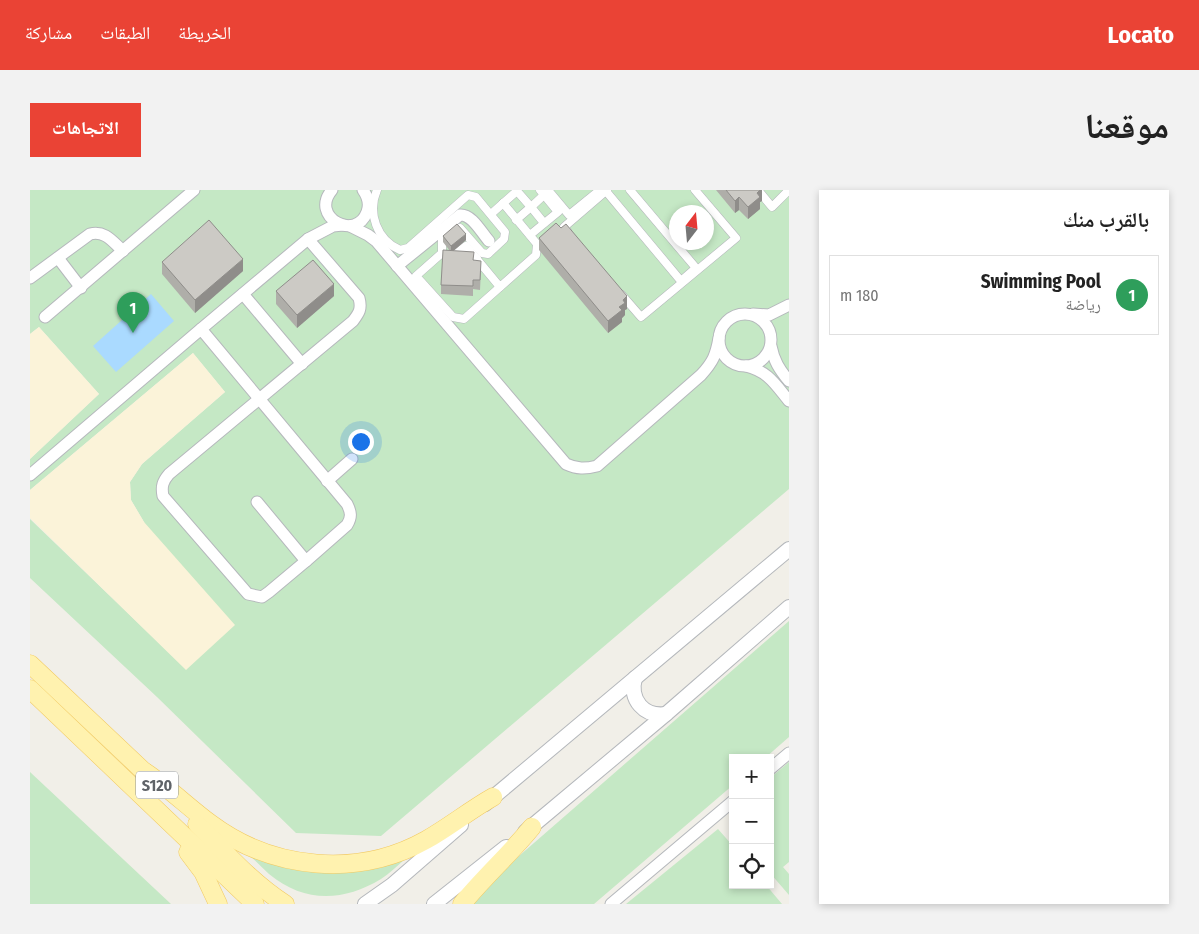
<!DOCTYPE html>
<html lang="ar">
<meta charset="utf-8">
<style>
:root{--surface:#fff;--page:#f2f2f2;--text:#222;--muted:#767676;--line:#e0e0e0;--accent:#ea4335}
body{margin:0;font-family:"Fira Sans Condensed","Noto Naskh Arabic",sans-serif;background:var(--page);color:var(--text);direction:rtl}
.controls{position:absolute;right:15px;bottom:15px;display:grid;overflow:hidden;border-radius:0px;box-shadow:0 2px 8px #0003}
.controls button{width:45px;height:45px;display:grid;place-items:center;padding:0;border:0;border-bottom:1px solid var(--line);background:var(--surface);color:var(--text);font:25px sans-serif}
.compass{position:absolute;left:639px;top:15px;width:45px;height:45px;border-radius:50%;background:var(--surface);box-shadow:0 2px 8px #0003;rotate:16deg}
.you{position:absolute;left:330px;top:251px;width:18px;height:18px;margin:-12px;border:4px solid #fff;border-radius:50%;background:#1a73e8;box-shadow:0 0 0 8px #1a73e833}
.badge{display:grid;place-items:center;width:32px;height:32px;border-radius:50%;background:var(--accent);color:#fff;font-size:16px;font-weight:700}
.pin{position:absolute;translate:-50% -41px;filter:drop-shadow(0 1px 2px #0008)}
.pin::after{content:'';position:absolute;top:26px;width:18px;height:15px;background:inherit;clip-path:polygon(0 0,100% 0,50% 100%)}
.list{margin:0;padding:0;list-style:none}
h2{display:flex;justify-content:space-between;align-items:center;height:65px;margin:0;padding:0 20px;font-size:21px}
h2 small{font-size:16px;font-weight:400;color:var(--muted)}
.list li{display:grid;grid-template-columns:32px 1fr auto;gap:15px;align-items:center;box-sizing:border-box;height:80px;margin:0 10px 10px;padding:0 10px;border:1px solid var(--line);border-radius:0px}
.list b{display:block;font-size:19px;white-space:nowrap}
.list p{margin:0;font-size:16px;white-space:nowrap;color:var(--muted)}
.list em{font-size:16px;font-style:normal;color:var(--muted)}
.icon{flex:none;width:28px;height:28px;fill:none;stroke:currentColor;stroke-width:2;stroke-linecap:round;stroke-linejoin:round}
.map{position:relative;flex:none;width:759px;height:714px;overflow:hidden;direction:ltr;border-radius:0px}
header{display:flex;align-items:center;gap:30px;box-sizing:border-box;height:70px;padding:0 25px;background:var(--accent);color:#fff}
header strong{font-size:24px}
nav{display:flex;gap:28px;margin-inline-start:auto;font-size:18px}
.intro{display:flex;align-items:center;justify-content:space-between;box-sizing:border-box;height:120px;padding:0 30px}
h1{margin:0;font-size:35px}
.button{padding:12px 22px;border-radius:0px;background:var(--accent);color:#fff;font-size:18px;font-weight:700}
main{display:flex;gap:30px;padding:0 30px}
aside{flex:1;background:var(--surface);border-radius:0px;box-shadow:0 2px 8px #0003}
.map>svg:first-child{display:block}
.green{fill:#c5e8c5;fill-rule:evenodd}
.sand{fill:#fbf3d9}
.water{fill:#aadaff}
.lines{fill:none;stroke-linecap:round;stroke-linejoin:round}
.pedestrian-casing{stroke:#b5b8bc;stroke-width:9}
.minor-casing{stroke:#b5b8bc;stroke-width:13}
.tertiary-casing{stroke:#b5b8bc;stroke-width:16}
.primary-casing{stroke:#f2c960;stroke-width:19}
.pedestrian{stroke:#fff;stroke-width:8}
.minor{stroke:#fff;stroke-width:11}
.tertiary{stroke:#fff;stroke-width:14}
.primary{stroke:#fff2af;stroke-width:18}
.wall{fill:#afaea9}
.shaded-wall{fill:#8f8d8a}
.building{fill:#cccac5;stroke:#8f8d8a}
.labels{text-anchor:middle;stroke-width:4;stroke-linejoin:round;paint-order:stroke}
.shield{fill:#fff;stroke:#8f9295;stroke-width:1}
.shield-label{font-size:16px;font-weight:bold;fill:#5f6368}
</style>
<header>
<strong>Locato</strong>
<nav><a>الخريطة</a><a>الطبقات</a><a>مشاركة</a></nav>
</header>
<div class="intro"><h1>موقعنا</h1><a class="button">الاتجاهات</a></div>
<main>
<aside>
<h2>بالقرب منك<small></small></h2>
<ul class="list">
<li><span class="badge" style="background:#2e9e5b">1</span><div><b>Swimming Pool</b><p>رياضة</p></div><em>180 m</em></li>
</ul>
</aside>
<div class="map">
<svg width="759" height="714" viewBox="0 0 759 714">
<rect width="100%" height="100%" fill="#f1efe8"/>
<g class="green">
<path d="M0 0H759V299L351 646 266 643 127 507 0 388V329L156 479 114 332 101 310 100 292 112 274 195 202 163 163 0 300V269L69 204 9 137 0 144ZM646 22H676V52H646Z"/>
<polygon points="759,431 759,547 735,568 703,568 703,595 564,714 442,714 445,709 489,666"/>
<polygon points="759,572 759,672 753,677 759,684 759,705 740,683 740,588"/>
<polygon points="0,582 141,714 0,714"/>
<polygon points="688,639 703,656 703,695 736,695 752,714 596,714"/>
<path d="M216 662 375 669C367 676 359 684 351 689 313 712 274 713 239 684 231 677 224 669 216 662Z"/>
</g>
<g class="sand">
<polygon points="9,137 69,204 0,269 0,144"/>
<polygon points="163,163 195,202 112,274 100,292 101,310 114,332 205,435 156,480 0,328 0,300"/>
</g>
<polygon class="water" points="121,104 144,131 86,182 63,156"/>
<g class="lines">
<g class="pedestrian-casing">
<g id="pedestrian">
<path d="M347 0C337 23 347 50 370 60L378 58 438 5 446 7 475 42 474 49 458 64 452 63 430 38"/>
<polyline points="518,0 539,25 570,0"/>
<polyline points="575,0 651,91 666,78 600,0"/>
<polyline points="728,0 742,17 759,0"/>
<polyline points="514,5 501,17 514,33"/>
<polyline points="461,24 487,1 501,17 486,30"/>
<polyline points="538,42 534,37 577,0"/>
<polyline points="500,45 528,22 510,0"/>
<polyline points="412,63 412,47 420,41"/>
<polyline points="415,65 412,63 386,86 423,127 434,129 470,97"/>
<polyline points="422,67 436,56 470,97 506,65 507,54 473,13"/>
<polyline points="434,69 447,69"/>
<polyline points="591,104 611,127 706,48 665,0"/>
</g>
</g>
<g class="minor-casing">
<g id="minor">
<path d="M302 0C279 27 326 52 337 22 340 14 338 7 333 0"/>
<path d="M320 36 338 45 346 51 536 274C547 279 555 279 567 276L671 185C683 172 686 165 689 148"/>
<polyline points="28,68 51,98"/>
<path d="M367 76 430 25C442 24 451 42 459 51"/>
<path d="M0 88 60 44C75 40 83 52 93 61"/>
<polyline points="213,104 272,174"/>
<polyline points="723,124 739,125 759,115"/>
<circle cx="715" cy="150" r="26"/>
<polyline points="15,127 164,0"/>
<polyline points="171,139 278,49 303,36 313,35"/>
<path d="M741 156C744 171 749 179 759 191"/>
<path d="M716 176C739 182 745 194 759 211"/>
<path d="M0 285 171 139 317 314C321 322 322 327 317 335L276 371 227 312"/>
<polyline points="297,291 322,269"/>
<path d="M276 371 239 402 232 407 218 404 133 306C131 296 133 291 139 284L323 131C329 123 332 119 329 108L278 49"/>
<polyline points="740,579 759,563"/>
<polyline points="581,714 703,611"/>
</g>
</g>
<g class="tertiary-casing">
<g id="tertiary">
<path d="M605 488C599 510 614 527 636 524"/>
<polyline points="455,614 759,359"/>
<polyline points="495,642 636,524 759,417"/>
<polyline points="335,714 362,695 431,635"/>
<polyline points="404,714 476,657"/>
</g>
</g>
<g class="primary-casing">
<g id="primary">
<polyline points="0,474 124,591"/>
<polyline points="0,499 225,714"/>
<path d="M115 582C139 598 158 617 181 634 243 680 328 688 396 650 419 637 440 620 463 607"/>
<path d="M167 634C195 662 222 693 255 714"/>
<polyline points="158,662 173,682 188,714"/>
<path d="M432 714C454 687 480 664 502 637"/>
</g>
</g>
<use href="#pedestrian" class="pedestrian"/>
<use href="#minor" class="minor"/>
<use href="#tertiary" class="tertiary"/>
<use href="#primary" class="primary"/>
</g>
<g class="wall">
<polygon points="686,0 732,0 732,11 730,12 730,19 718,29 709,20 705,23"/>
<polygon points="413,46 436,50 423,61 444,70 451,80 450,100 443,99 443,106 411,104 411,95 420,61 413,52"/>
<polygon points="509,48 597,119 595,120 595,125 592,128 592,132 578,143 509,60"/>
<polygon points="132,72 213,81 165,123 132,84"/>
<polygon points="246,101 304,106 267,138 246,114"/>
</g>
<g class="shaded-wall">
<polygon points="730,0 732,0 732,11 730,12 730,19 718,29 718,17 727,3"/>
<polygon points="709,7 709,20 705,23 705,11"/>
<polygon points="436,44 436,50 421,63 421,56"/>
<polygon points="213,69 213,81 165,123 165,110"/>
<polygon points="304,94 304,106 267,138 267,125"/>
<polygon points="597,106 597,119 595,120 595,125 592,128 592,132 578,143 578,131 589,117 593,110"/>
</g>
<g class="building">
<polygon points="696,0 730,0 727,3 730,7 718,17 709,7 705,11"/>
<polygon points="179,30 213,69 165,110 132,72"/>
<polygon points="526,33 531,38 536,34 597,106 593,110 595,113 589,117 592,120 578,131 509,48"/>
<polygon points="427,34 436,44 421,56 413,46"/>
<polygon points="413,60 444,62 443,70 451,71 450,90 443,90 443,96 411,95"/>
<polygon points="283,70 304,94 267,125 246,101"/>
</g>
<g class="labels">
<rect class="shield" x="106" y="581.5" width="42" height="27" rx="4"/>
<g class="shield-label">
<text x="127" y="601">S120</text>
</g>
</g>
</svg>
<div class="controls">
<button>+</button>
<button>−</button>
<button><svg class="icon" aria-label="locate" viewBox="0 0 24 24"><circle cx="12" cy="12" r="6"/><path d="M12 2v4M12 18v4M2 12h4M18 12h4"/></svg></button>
</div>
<svg class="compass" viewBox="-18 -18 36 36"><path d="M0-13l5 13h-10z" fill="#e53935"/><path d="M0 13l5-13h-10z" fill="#767676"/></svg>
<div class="you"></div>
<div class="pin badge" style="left:103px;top:143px;background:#2e9e5b">1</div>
</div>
</main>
